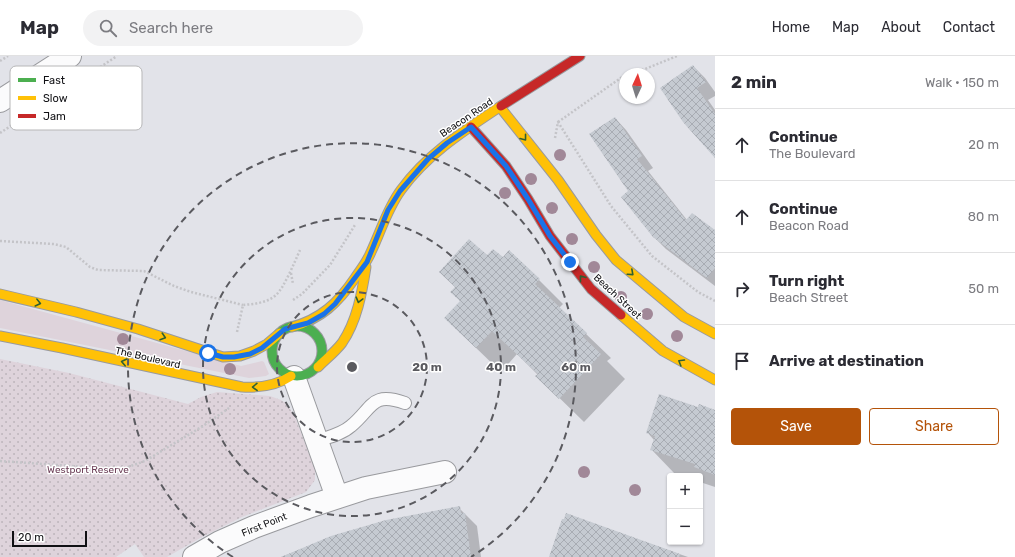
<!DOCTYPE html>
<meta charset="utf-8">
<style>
:root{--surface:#fff;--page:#f2f2f3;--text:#2b2b33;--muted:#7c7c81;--line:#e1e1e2;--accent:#b45309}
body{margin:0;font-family:Rubik,sans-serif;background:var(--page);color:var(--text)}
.controls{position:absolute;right:12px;bottom:12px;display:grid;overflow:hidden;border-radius:4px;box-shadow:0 1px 3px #0004}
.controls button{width:36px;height:36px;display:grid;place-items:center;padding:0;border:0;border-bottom:1px solid var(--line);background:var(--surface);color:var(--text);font:20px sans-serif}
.compass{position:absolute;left:619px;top:12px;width:36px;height:36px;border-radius:50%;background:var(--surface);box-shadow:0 1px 3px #0004;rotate:4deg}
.scale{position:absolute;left:12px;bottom:10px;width:75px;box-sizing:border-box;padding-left:4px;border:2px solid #101014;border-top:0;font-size:11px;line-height:14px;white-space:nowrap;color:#101014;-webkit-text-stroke:3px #fff;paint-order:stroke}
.stop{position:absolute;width:12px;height:12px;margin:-9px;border:3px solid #1a73e8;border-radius:50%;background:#fff}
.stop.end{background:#1a73e8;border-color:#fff;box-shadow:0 1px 4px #0008}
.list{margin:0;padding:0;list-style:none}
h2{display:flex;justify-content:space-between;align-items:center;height:52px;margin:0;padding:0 16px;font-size:17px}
h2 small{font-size:13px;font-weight:400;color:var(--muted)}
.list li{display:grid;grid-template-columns:26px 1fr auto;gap:12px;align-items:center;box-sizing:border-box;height:72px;padding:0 16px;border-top:1px solid var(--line)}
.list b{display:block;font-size:15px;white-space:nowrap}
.list p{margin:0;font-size:13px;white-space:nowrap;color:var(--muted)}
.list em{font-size:13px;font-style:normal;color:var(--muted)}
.actions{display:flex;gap:8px;padding:12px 16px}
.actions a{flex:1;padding:9px 0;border:1px solid var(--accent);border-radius:4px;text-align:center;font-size:14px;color:var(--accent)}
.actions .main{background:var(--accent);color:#fff}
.icon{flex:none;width:22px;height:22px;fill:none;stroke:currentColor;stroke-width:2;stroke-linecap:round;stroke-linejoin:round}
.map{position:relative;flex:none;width:715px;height:501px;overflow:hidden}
header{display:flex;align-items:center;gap:24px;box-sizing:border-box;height:56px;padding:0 20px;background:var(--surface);border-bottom:1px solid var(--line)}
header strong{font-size:19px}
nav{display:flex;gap:22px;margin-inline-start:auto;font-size:14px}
.search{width:280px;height:36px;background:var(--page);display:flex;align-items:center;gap:10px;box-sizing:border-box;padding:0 14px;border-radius:22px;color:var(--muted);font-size:15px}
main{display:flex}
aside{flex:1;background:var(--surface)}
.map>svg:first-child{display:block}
.green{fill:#ded3db}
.park{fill:url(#park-dots)}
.shadow{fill:#0003}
.building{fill:url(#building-cross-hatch)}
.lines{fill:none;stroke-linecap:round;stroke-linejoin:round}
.lane-casing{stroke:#999a9e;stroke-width:14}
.street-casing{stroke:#999a9e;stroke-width:24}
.fast-casing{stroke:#999a9e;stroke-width:11}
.slow-casing{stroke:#999a9e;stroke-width:11}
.jam-casing{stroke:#999a9e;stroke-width:11}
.path{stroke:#c4c4c8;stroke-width:2.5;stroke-dasharray:2 2;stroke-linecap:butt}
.lane{stroke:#fbfbfc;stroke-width:12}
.street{stroke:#fbfbfc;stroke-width:22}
.fast{stroke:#4caf50;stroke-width:9}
.slow{stroke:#ffc107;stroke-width:9}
.jam{stroke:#c62828;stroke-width:9}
.tree{fill:#a18898}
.oneway{stroke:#2e6032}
.route{stroke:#1a73e8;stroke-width:5}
.ring{fill:none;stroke:#5a5a5f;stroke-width:2;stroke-dasharray:7 5}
.labels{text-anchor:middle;stroke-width:3;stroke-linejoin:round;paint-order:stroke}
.street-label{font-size:10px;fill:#101014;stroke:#fff}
.park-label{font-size:10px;fill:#6b3d56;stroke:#fff}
.key{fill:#fff;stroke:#b7b7b8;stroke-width:1}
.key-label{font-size:11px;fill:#101014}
.centre{fill:#5a5a5f;stroke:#fff;stroke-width:2}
.ring-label{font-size:12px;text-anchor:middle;font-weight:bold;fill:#5a5a5f;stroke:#fff;stroke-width:3;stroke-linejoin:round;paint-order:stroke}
</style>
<header>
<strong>Map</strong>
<div class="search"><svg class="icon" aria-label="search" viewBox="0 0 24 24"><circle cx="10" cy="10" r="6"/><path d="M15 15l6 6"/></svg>Search here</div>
<nav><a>Home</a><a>Map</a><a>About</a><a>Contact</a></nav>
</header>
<main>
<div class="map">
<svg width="715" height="501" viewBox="0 0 715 501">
<defs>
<pattern id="park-dots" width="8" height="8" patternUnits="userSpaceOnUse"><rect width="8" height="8" fill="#ded3db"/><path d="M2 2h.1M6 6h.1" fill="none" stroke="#bdb4bb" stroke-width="1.8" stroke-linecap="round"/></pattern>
<pattern id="building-cross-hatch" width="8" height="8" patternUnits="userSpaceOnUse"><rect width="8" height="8" fill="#c5cad1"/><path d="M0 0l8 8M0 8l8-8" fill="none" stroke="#a8acb3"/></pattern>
</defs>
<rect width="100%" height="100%" fill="#e2e3e9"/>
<polygon class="green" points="0,244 241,310 262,305 264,306 269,318 266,320 249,322 0,272"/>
<polygon class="park" points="0,303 69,317 188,348 201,341 217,336 270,340 281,344 287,348 295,361 315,413 315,424 306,436 242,461 202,481 167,501 144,501 135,488 116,501 0,501"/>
<g class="shadow">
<polygon points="693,10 705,22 715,36 715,40 708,44 715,54 715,101 684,65"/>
<polygon points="615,62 626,74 653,112 648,115 687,164 715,176 715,230 666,193 654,181 629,135"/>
<polygon points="487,201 503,203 539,224 563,248 559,252 611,302 607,305 625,323 584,366 537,320 538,319 517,298 501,316 445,262 461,245"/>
<polygon points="698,352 715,354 715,431 700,426 700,420 683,420 675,418 651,393 654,384 647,376"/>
<polygon points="459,452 477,470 481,501 281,501 332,481"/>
<polygon points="566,459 688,501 550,501"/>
</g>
<g class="building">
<polygon points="693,9 706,26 697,32 715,58 715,102 683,66 660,32"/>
<polygon points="615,61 642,100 637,103 686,164 692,157 715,174 715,212 707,222 653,181 621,141 628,135 589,78"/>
<polygon points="469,183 487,199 493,193 503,201 509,194 540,223 535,228 587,277 583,281 601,298 559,343 535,320 538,318 492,275 476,292 444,262 460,245 450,236 455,231 439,216"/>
<polygon points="659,338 698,351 699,348 715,354 715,419 694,411 695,408 650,394 655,380 646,377"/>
<polygon points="460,450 461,457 465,457 471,501 281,501 331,480 386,464"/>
<polygon points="566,457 680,498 679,501 549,501 562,463 564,463"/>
</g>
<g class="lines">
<g class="lane-casing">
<path id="lane" d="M317 385C329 381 342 378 351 370 373 352 371 335 405 347"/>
</g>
<g class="street-casing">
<g id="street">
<polyline points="0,45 70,0"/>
<polyline points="294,321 337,441"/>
<polyline points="194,501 220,486 254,471 311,450 366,432 445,416"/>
</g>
</g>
<g class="fast-casing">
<circle id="fast" cx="297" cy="295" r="25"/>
</g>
<g class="slow-casing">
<g id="slow">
<polyline points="500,51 558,124 596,179 616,204 684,261 715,278"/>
<polyline points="0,238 76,256 138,273 223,301 240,300 254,295 267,288 280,277"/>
<polyline points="621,259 663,295 715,324"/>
<path d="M292 271C321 263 338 247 355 222 361 213 367 206 371 196 381 175 387 153 401 134 427 98 465 74 501 50"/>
<path d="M0 280 62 292 242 331C260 332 276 330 291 320"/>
<path d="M318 311C326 303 335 296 342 287 357 265 362 237 366 211"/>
</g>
</g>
<g class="jam-casing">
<g id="jam">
<polyline points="501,50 580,0"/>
<polyline points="471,71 506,110 528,143 550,180 591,233 621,259"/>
</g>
</g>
<g class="path">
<polyline points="0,5 8,0"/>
<polyline points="626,18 645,13 677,0"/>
<polyline points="558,66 625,19"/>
<polyline points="0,77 117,0"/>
<polyline points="555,82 558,66 611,150 652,200 698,236 715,245"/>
<polyline points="0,185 54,188 66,191 90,211 98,214 144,215 174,230 191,236 243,249"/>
<polyline points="291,217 293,228"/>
<polyline points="293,244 302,238 330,209 355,169"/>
<path d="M237 276 243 249C254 248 267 247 276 239 284 232 295 205 300 194"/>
<polyline points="0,405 100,412 125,412 145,405 203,370 229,352"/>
</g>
<use href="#lane" class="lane"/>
<use href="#street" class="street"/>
<use href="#fast" class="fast"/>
<use href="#slow" class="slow"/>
<use href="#jam" class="jam"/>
</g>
<g class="tree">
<circle cx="560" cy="99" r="6"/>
<circle cx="531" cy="123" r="6"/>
<circle cx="505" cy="137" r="6"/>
<circle cx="552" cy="152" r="6"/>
<circle cx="572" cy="183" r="6"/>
<circle cx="594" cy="211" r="6"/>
<circle cx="621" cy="241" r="6"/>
<circle cx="647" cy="258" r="6"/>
<circle cx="677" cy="280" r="6"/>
<circle cx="123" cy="283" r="6"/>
<circle cx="230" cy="313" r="6"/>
<circle cx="584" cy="416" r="6"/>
<circle cx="635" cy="434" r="6"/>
</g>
<defs><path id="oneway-chevron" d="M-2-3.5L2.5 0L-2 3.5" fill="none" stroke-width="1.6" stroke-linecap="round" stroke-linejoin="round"/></defs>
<g class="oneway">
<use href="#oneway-chevron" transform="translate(524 82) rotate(52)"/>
<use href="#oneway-chevron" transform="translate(631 217) rotate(42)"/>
<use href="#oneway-chevron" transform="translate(582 222) rotate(-128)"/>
<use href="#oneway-chevron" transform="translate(359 244) rotate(105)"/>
<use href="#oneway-chevron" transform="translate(38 247) rotate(14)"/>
<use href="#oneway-chevron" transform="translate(163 281) rotate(18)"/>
<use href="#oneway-chevron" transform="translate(124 306) rotate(-167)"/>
<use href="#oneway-chevron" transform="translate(681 306) rotate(-149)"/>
<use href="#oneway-chevron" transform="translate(255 331) rotate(179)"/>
</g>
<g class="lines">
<polyline class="route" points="208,297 223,301 234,301 250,298 262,292 285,273 308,267 324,258 335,248 367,206 388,154 400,135 428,103 447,87 471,71 506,110 528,143 550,180 570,206"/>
</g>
<g class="ring">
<circle cx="352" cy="311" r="75"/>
<circle cx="352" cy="311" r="149"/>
<path d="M233 501A224 224 0 1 1 471 501"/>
</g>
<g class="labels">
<g class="street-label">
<text transform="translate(466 61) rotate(-34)" y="4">Beacon Road</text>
<text transform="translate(618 240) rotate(43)" y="4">Beach Street</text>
<text transform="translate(148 301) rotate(13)" y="4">The Boulevard</text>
<text transform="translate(264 468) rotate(-22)" y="4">First Point</text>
</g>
<g class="park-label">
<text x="88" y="417">Westport Reserve</text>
</g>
</g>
<rect x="10" y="10" width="132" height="64" rx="6" class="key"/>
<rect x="18" y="22" width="18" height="4" fill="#4caf50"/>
<rect x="18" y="40" width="18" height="4" fill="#ffc107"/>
<rect x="18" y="58" width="18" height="4" fill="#c62828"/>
<g class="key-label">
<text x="43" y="28">Fast</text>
<text x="43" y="46">Slow</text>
<text x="43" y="64">Jam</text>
</g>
<circle cx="352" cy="311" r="6" class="centre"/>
<g class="ring-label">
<text x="427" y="315">20 m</text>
<text x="501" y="315">40 m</text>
<text x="576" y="315">60 m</text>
</g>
</svg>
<div class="controls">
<button>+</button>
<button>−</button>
</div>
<svg class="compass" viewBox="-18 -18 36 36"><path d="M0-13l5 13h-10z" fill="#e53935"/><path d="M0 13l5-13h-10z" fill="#7c7c81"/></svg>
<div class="scale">20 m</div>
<div class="stop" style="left:208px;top:297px"></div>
<div class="stop end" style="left:570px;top:206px"></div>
</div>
<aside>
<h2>2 min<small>Walk · 150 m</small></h2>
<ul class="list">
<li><svg class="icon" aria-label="ahead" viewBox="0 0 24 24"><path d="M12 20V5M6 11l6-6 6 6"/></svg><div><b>Continue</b><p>The Boulevard</p></div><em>20 m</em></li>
<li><svg class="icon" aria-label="ahead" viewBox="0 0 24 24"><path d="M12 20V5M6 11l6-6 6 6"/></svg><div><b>Continue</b><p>Beacon Road</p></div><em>80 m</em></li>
<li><svg class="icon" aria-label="right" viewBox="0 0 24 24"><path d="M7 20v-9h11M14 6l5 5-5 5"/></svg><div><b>Turn right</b><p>Beach Street</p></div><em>50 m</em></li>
<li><svg class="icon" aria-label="arrive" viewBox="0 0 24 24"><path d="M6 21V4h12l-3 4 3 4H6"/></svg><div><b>Arrive at destination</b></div></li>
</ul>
<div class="actions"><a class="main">Save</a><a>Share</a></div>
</aside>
</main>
